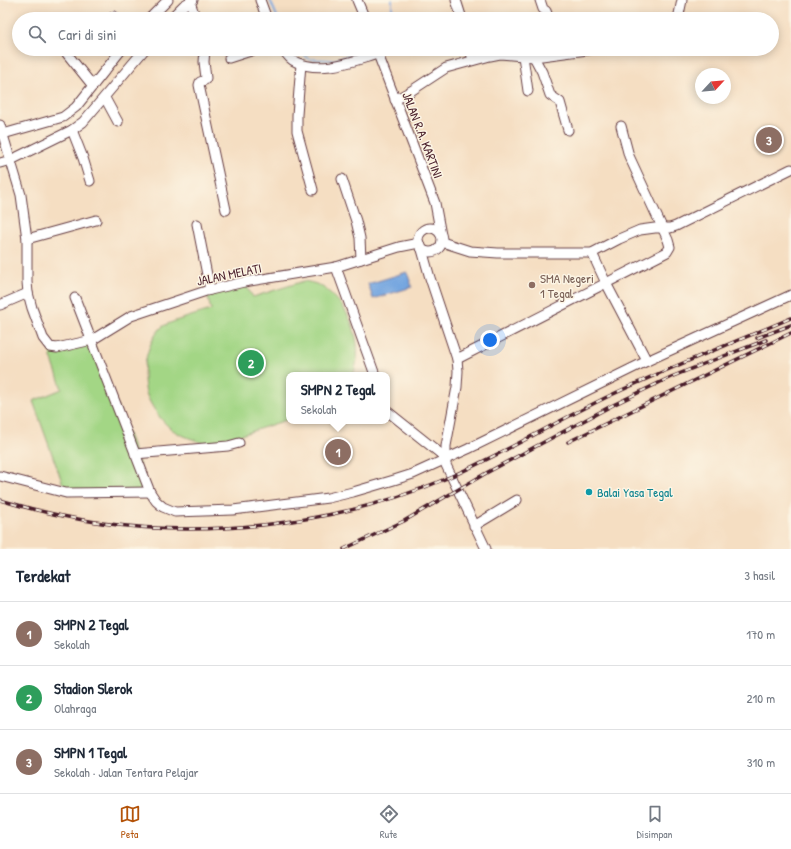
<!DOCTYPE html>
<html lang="id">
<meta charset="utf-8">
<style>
:root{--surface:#fff;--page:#f2f2f3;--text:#1f2937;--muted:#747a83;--line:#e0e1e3;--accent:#b45309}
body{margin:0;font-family:"Patrick Hand",sans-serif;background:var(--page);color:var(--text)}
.compass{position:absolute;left:695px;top:68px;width:36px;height:36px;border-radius:50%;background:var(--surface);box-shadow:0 2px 10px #0003;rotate:64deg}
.you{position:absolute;left:490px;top:340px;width:14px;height:14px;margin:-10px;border:3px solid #fff;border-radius:50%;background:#1a73e8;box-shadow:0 0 0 6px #1a73e833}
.badge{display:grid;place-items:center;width:26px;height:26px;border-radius:50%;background:var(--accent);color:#fff;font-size:13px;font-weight:700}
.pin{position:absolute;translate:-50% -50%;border:2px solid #fff;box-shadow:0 1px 4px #0006}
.popup{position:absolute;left:286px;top:372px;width:104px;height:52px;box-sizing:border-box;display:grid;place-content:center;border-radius:8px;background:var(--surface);filter:drop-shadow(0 1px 3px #0005);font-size:13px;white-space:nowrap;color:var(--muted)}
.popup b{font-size:15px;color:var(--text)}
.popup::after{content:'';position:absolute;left:50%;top:100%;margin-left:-8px;border:8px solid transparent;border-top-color:var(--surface)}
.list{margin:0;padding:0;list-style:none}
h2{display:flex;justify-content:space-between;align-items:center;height:52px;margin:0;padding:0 16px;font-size:17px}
h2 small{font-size:13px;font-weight:400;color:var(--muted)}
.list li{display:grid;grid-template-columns:26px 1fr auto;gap:12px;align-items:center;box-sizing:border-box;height:64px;padding:0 16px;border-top:1px solid var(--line)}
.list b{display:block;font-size:15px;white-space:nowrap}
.list p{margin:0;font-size:13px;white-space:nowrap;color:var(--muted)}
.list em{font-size:13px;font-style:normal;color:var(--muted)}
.icon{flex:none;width:22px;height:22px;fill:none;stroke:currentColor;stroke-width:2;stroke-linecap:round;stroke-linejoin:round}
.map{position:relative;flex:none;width:791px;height:549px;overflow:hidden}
.search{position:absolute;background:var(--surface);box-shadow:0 2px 10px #0003;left:12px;right:12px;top:12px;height:44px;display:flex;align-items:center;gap:10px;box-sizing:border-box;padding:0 14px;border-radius:22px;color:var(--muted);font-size:15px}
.sheet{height:244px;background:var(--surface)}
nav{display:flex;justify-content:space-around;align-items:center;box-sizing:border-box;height:56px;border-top:1px solid var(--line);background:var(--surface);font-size:11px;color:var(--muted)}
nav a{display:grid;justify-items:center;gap:2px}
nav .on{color:var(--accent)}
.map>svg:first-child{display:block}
.green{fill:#a3d685;stroke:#767a58}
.water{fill:#75a6e0;stroke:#606286}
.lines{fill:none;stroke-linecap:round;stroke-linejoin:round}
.stream{stroke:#75a6e0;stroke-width:2}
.minor-casing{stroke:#643c42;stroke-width:11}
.minor{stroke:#fff;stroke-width:9}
.rail-casing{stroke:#4a1f2b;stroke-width:3.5}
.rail{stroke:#fcf5e5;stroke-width:2;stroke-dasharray:6;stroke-linecap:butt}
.education-dot{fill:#8d6e63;stroke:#fcf5e5;stroke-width:1.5}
.culture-dot{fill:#0f9aa8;stroke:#fcf5e5;stroke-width:1.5}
.labels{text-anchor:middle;stroke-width:3;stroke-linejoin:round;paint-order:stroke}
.street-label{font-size:13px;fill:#4a1f2b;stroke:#fcf5e5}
.education-label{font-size:13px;fill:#785e54;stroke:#fcf5e5;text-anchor:start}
.culture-label{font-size:13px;fill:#0d838f;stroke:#fcf5e5;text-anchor:start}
</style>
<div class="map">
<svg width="791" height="549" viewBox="0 0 791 549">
<rect width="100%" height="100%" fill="#fcf5e5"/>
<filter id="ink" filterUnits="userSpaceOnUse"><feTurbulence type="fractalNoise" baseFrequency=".025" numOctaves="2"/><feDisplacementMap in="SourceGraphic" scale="8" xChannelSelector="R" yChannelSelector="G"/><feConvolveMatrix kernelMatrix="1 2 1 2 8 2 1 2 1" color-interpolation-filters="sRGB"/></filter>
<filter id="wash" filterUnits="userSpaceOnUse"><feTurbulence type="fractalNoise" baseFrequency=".012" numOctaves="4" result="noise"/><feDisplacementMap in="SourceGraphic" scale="16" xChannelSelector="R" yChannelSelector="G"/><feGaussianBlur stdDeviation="0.9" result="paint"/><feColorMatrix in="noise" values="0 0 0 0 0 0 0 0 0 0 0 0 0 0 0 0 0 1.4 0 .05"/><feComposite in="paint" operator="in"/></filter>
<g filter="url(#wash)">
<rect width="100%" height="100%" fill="#f5dec2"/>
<g class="green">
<path d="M304 281C309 282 314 283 319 285 349 302 366 343 353 375H289V419L208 446C196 439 181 437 170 428 161 420 153 409 148 398 139 378 146 342 162 327 168 322 202 313 211 310L206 291 244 282 253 297Z"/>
<polygon points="92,340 150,492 66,493 33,401 62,389 51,357 50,347"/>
</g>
<polygon class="water" points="407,272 412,287 373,299 368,284"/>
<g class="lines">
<g class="stream">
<polyline points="270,0 278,19"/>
<polyline points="390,19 392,13 392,0"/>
<polyline points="297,49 309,59 334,60 366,49"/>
</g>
</g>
</g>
<g filter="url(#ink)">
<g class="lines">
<g class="minor-casing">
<g id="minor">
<polyline points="260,0 267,19"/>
<polyline points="357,0 365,19"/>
<polyline points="456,0 462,19"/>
<polyline points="540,0 543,9 546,11 549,19"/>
<polyline points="190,2 196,19"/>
<polyline points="114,16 117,19"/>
<polyline points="149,19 168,0"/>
<polyline points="170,19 184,5 193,0"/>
<polyline points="678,19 682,0"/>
<polyline points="205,49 204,62 206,78 205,80 200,82 199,85 226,210"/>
<path d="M283 49C286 54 290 60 296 62 321 74 353 61 378 54"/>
<polyline points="376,49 435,203 441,235"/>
<polyline points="470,49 473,60"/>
<polyline points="64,50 93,86"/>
<polyline points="523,56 528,91"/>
<polyline points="534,57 542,72 550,95 560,102 568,130"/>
<polyline points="229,58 257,49"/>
<polyline points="301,64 297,115 297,131 313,190"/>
<polyline points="105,98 118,122"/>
<polyline points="395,100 411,91 446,68 490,56 500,54 534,57 595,49"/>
<polyline points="0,125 21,195 27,239 27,282 28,293 32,308 43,338 50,347 57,348 92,340 131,316 206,291 244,282 336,267 399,247 419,243"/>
<polyline points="72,130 83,158 90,181"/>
<polyline points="3,134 63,117 76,107 122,49"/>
<polyline points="0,163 11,160 72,130 83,122 145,49"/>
<polyline points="342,179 356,221 360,238 361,259"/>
<polyline points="197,224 210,290"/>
<circle cx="430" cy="240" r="12"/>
<polyline points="27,239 96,220"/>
<polyline points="442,242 470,251 498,253 592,253 619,239 640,230 655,228 670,228 676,226 791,169"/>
<polyline points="421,246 430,278 457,359 458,371 457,387 446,446 446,465 486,549"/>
<polyline points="592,253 606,283 647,361"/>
<polyline points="336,267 375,375"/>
<polyline points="75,298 150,492 156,501 163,507 175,512 233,510 328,498 353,492 394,480 413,474 468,449 647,361 791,295"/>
<polyline points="0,305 28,293"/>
<polyline points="457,359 667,252 670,247 668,240 629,156 621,126"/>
<polyline points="387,411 446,458"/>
<polyline points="135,454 228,446 239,443"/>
<polyline points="0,476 66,493 150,492"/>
<polyline points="474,526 517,500"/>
</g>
</g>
<use href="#minor" class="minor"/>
<g class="rail-casing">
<g id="rail">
<polyline points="757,338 791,325"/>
<polyline points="568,442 791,333"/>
<path d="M0 500C33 510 68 518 102 523 215 539 349 522 452 476 506 452 557 421 609 396 669 367 731 344 791 318"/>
<polyline points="344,549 404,521 488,472 613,405 671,377 711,361 766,340"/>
</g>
</g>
<use href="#rail" class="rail"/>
</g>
</g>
<circle class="education-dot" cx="532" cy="285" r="4"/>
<circle class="culture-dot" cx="589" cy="492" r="4"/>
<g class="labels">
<g class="street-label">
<text transform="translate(423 135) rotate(69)" y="5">JALAN R.A. KARTINI</text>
<text transform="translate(229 274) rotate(-12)" y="5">JALAN MELATI</text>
</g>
<g class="education-label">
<text x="540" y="283">SMA Negeri<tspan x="540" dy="15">1 Tegal</tspan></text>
</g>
<g class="culture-label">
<text x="597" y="497">Balai Yasa Tegal</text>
</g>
</g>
</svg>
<svg class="compass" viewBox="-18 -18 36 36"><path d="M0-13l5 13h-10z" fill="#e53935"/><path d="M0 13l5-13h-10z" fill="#747a83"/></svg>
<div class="you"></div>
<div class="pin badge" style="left:338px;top:452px;background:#8d6e63">1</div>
<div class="popup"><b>SMPN 2 Tegal</b>Sekolah</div>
<div class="pin badge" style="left:251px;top:363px;background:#2e9e5b">2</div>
<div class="pin badge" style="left:769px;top:140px;background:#8d6e63">3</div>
<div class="search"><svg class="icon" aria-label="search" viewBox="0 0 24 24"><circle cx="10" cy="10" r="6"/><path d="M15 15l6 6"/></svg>Cari di sini</div>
</div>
<section class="sheet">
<h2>Terdekat<small>3 hasil</small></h2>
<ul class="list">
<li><span class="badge" style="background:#8d6e63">1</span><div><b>SMPN 2 Tegal</b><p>Sekolah</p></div><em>170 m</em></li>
<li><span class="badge" style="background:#2e9e5b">2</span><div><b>Stadion Slerok</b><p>Olahraga</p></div><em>210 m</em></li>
<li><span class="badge" style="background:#8d6e63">3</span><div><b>SMPN 1 Tegal</b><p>Sekolah · Jalan Tentara Pelajar</p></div><em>310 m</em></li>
</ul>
</section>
<nav>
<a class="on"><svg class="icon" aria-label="map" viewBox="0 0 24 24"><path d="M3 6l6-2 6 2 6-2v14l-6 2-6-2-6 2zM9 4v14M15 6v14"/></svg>Peta</a>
<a><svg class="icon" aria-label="directions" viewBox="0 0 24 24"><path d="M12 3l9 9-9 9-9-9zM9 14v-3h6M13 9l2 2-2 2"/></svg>Rute</a>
<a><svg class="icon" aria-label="saved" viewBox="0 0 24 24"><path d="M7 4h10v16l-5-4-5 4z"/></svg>Disimpan</a>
</nav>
